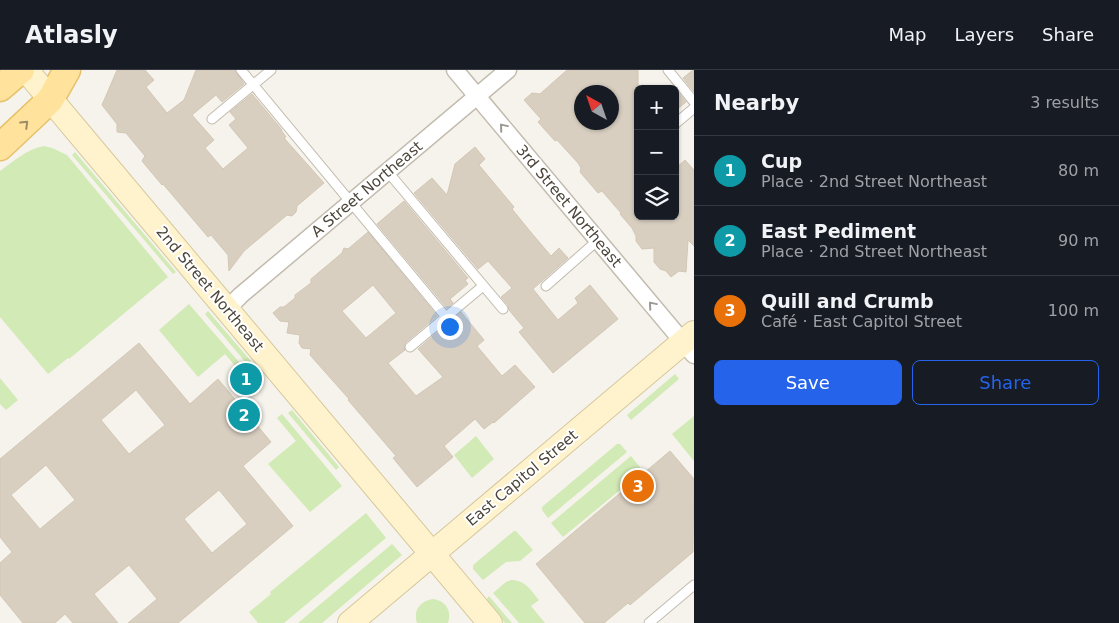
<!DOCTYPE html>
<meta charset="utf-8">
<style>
:root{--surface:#171b24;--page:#242831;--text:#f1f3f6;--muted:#9ea1a6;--line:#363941;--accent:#2563eb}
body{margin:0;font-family:"DejaVu Sans",sans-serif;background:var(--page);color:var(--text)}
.controls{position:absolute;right:15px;top:15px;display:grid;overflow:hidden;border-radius:8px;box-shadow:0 1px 4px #0004}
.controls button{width:45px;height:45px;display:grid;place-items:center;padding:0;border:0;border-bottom:1px solid var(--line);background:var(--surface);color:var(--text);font:25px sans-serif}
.compass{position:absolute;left:574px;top:15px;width:45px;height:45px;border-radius:50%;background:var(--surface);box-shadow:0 1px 4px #0004;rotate:320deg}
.you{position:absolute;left:449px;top:256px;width:18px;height:18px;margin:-12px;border:4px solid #fff;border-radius:50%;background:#1a73e8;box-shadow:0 0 0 8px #1a73e833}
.badge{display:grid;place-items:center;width:32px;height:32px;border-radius:50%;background:var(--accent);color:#fff;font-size:16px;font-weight:700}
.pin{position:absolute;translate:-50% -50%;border:2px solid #fff;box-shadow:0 1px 5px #0006}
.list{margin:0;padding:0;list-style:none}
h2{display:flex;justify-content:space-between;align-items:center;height:65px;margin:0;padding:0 20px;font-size:21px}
h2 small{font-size:16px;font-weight:400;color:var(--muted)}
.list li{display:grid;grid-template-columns:32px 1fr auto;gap:15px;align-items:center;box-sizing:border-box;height:70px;padding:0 20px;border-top:1px solid var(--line)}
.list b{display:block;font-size:19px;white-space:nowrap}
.list p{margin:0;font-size:16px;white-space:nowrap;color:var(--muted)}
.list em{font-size:16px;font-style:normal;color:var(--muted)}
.actions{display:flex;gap:10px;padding:15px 20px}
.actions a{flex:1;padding:11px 0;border:1px solid var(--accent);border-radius:8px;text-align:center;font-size:18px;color:var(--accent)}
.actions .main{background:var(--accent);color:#fff}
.icon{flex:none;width:28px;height:28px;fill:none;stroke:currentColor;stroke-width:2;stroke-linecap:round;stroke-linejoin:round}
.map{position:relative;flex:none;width:694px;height:553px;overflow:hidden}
header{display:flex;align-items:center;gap:30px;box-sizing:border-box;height:70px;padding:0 25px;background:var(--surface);border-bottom:1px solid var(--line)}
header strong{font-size:24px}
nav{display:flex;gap:28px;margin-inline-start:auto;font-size:18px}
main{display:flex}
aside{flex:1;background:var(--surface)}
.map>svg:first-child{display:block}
.green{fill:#d2eab5}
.building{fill:#d8cfc1;stroke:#d3c7b4;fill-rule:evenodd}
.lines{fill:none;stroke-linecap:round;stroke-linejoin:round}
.lane-casing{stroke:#c2bbae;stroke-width:11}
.street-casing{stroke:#c2bbae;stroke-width:19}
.secondary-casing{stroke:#d6c79b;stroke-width:26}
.primary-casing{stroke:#e6c16a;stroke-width:29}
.lane{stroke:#fff;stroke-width:9}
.street{stroke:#fff;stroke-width:16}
.secondary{stroke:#fff3cd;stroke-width:24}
.primary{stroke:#ffe39c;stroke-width:26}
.oneway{stroke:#9c8c66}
.oneway2{stroke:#9c9892}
.labels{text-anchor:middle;stroke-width:4;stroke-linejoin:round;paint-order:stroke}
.street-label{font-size:15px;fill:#4b4439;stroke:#fff}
</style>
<header>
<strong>Atlasly</strong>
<nav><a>Map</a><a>Layers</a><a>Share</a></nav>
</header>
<main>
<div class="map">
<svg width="694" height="553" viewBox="0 0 694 553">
<rect width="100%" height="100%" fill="#f6f3ec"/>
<g class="green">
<path d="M44 76 52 78 67 85 168 207 69 289 68 288 48 304 0 247V101C14 91 27 79 44 76Z"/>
<polygon points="75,82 176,202 173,204 72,85"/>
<polygon points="189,234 250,305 246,309 225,284 198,307 159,260"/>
<polygon points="208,241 256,297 252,300 205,244"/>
<polygon points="675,304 679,309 631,350 627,345"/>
<polygon points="0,308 18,330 6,340 0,334"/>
<polygon points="292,340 339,397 336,400 288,343"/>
<polygon points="282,344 342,416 310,442 268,394 296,371 277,348"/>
<polygon points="694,346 694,391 672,364"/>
<polygon points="476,366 494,389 472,408 454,385"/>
<polygon points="617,374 620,374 627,382 548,448 542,440 542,437"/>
<polygon points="631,386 643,401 563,467 551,453"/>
<polygon points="366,443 386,468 284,553 258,553 249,542 271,524 270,522"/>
<polygon points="514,461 516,461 533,480 520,491 506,492 483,510 473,499 473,495"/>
<polygon points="392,474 402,485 322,553 298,553"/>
<path d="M511 510C525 510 531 520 539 530L531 536 545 553H519L493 523 506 512Z"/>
<polygon points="489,526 512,553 505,553 486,530"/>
<path d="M432 529C445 530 452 540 448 553H417C413 541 419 532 432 529Z"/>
</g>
<g class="building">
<polygon points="117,0 145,0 154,10 146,17 167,43 184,30 196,0 235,0 244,14 222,32 216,25 192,45 214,70 205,78 223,99 248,78 229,55 236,49 230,42 252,24 282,60 281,60 286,67 284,68 324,113 297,136 296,142 292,146 287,145 244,181 229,201 228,185 211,165 208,167 163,114 162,115 142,91 145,86 126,63 117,62 117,54 102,35"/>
<path d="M567 0H638V146H675V99L685 90 694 100V176L688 170 686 202 679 201 671 207 666 201 660 199 654 192V178L642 179 636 171V166L632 158 620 144 621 143 602 121 598 123 580 102 581 98 578 93 557 70 555 71 538 52 541 49 524 30 532 23 540 24ZM582 22H612V52H582Z"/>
<polygon points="693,0 694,0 694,22 683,8"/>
<polygon points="675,19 686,32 675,41"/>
<polygon points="475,77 485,89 479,95 514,137 512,139 529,160 551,186 559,178 568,188 533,219 558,250 578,233 575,228 590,215 618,249 553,303 519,262 524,258 509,240 508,235 501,227 512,218 488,191 478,199 414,123 432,108 447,125 455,94"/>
<polygon points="404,131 468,208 465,210 468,214 450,229 453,233 447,238 377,154"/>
<path d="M368 162 437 246 406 272 404 275 405 280 388 293 416 326 443 307 418 279 461 242 484 270 477 276 502 306 515 295 535 317 494 353 493 352 484 359 475 349 444 376 453 387 417 417 393 388 396 386 348 330 349 329 310 285 311 279 302 278 299 273 300 265 287 263 289 252 280 251 273 243 280 237H284L295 228V225L311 213V209L342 183 344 178 348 179ZM373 215 396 243 366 268 342 241Z"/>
<path d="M139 273 190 334 218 309 271 372 243 396 293 456 178 553H128L157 529 129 495 94 524 118 553H73L65 544 55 553H23L0 525V493L12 482 0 467V389ZM136 320 165 355 129 384 101 350ZM46 395 75 430 40 459 11 425ZM219 420 247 454 212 483 184 449Z"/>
<polygon points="670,381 694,409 693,482 630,535 628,533 604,553 585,553 536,494"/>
</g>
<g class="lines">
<g class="lane-casing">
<g id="lane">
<polyline points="241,0 446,247"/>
<polyline points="668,0 694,32"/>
<polyline points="212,49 271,0"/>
<polyline points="675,54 694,38"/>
<polyline points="388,102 503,239"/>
<polyline points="546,216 598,170"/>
<polyline points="410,277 483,216"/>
<polyline points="649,553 694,515"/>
</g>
</g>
<g class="street-casing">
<g id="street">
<polyline points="455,0 694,285"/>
<polyline points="227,239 241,225 508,0"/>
</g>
</g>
<g class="secondary-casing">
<g id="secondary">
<polyline points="26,0 490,553"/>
<polyline points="350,553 694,263"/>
</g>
</g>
<g class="primary-casing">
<g id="primary">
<polyline points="0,18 21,0"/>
<polyline points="0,77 50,30 67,0"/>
</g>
</g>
<use href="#lane" class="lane"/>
<use href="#street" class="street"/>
<use href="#secondary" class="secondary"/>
<use href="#primary" class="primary"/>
</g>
<defs><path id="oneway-chevron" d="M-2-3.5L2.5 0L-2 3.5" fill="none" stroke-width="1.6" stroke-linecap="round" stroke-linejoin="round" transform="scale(1.25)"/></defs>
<use class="oneway" href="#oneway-chevron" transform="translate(25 54) rotate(-44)"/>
<g class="oneway2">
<use href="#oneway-chevron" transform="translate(503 57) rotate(-130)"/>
<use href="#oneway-chevron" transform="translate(652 235) rotate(-130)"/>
</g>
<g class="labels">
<g class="street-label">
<text transform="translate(367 119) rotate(-40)" y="5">A Street Northeast</text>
<text transform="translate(569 136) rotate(50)" y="5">3rd Street Northeast</text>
<text transform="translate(210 219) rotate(50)" y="5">2nd Street Northeast</text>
<text transform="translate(522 408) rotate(-40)" y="5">East Capitol Street</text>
</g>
</g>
</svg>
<div class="controls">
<button>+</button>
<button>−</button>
<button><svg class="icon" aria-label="layers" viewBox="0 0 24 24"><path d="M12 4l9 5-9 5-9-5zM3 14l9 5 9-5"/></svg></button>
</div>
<svg class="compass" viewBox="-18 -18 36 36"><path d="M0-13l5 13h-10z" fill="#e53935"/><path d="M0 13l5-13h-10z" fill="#9ea1a6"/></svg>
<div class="you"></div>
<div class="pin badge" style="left:246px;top:309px;background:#0f9aa8">1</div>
<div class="pin badge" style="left:244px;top:345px;background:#0f9aa8">2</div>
<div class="pin badge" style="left:638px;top:416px;background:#e8710a">3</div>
</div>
<aside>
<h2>Nearby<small>3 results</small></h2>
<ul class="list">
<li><span class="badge" style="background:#0f9aa8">1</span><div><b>Cup</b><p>Place · 2nd Street Northeast</p></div><em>80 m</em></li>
<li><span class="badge" style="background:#0f9aa8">2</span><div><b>East Pediment</b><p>Place · 2nd Street Northeast</p></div><em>90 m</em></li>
<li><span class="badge" style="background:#e8710a">3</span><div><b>Quill and Crumb</b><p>Café · East Capitol Street</p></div><em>100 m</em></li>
</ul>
<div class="actions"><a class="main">Save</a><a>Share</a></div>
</aside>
</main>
